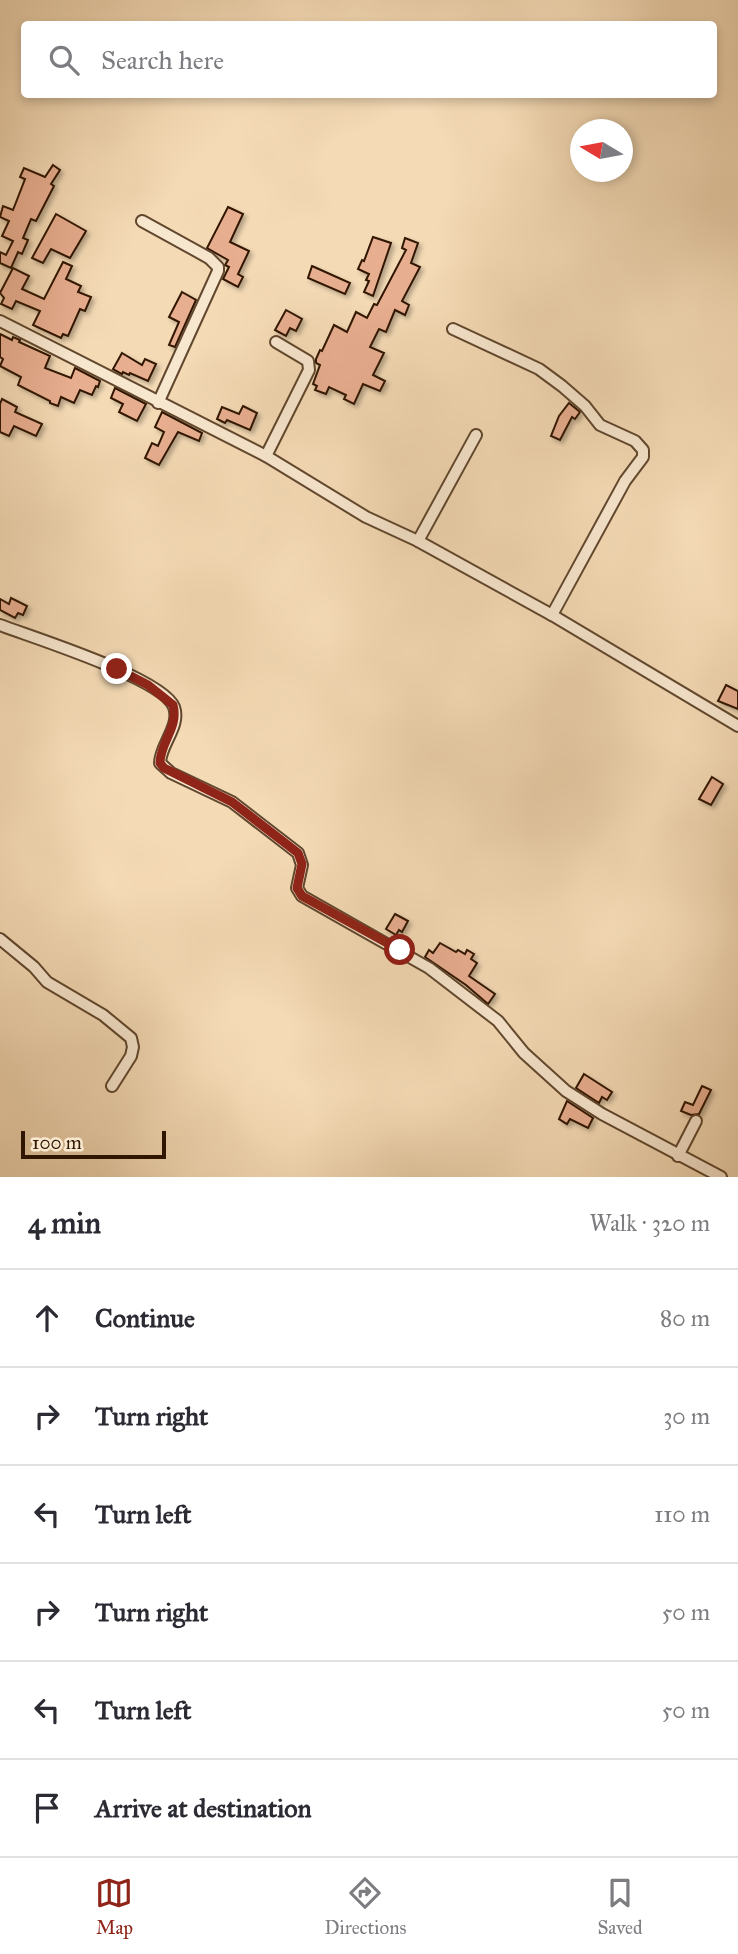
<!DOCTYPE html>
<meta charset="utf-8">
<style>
:root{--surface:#fff;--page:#f2f2f3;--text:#2b2b33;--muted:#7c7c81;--line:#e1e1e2;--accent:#8f2418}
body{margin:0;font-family:"IM FELL Great Primer",serif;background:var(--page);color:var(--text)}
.compass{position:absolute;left:570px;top:119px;width:63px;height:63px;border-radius:50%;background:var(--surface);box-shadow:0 4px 10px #0003;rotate:280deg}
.scale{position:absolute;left:21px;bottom:18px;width:145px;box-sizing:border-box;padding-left:7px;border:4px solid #301600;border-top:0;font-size:19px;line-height:24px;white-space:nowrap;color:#301600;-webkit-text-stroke:5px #f8e7cf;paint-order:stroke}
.stop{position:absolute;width:21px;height:21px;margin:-16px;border:5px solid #8f2418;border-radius:50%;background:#fff}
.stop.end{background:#8f2418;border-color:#fff;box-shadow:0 2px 7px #0008}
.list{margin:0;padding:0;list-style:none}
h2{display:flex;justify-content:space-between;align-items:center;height:91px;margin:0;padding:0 28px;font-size:30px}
h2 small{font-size:23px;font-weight:400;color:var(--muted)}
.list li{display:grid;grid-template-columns:46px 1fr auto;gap:21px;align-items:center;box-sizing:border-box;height:98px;padding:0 28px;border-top:2px solid var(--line)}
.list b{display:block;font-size:26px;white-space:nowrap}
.list em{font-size:23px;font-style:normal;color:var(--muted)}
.icon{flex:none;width:38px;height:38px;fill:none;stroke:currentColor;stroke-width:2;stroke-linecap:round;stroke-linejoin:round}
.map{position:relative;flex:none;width:738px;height:1177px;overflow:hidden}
.search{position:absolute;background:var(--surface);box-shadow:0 4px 10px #0003;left:21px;right:21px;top:21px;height:77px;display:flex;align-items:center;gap:18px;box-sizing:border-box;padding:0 24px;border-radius:7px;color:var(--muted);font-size:26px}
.sheet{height:679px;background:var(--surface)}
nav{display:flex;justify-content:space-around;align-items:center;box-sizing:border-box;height:98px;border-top:2px solid var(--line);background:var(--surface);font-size:19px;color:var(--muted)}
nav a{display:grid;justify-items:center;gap:4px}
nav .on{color:var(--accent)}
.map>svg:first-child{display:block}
.building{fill:#e8ae90;stroke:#301600;stroke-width:2;filter:url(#shadow)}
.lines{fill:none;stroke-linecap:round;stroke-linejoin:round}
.minor-casing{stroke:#61472d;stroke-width:14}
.minor{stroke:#f8e7cf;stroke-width:10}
.route{stroke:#8f2418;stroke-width:9}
</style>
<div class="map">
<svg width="738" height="1177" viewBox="0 0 738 1177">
<defs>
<filter id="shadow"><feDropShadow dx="3" dy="3" stdDeviation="2" flood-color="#0004"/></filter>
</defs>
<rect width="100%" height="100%" fill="#f4dab5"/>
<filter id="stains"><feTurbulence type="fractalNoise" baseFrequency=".00286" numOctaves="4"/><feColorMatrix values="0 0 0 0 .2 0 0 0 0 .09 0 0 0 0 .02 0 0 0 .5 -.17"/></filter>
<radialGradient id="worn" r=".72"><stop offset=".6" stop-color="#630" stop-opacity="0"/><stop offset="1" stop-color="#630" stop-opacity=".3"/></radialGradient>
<g class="building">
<polygon points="53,165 60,170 51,184 54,186 36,221 31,219 23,238 28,240 22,254 18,252 11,268 0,263 0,252 6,255 13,241 2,236 9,221 0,217 3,206 13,210 25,179 20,177 24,168 45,177"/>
<polygon points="228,207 243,214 230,242 249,251 238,274 243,277 238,287 223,279 229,267 225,265 228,260 207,248"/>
<polygon points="56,214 86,231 70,258 51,249 43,263 32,258"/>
<polygon points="373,237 391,243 373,296 364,292 369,281 366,280 369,274 358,269 362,260 364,261"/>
<polygon points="405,238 418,243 411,263 420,267 402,301 409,305 405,315 395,310 386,332 379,329 370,347 384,353 373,375 385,381 380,391 363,384 354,404 344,399 346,395 329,387 326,394 315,390 317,386 313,384 320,365 316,363 316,359 320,350 322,351 334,325 347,332 356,312 367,318 374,304 377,305 406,250 402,248"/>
<polygon points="63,262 72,266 66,279 81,286 78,292 91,297 85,311 80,309 68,336 63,334 61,338 33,325 40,311 16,301 12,309 1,304 4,298 0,293 13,268 29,276 22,289 44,299"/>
<polygon points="312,266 350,283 345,294 308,278"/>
<polygon points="182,292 196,300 175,347 169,345 179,322 169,317"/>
<polygon points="286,310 302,319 296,331 290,328 286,336 275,330"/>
<polygon points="0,334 12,340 13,337 20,340 19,342 50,356 45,368 71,378 75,368 100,381 98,387 96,386 92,395 80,390 74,403 61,397 58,406 50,403 50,401 18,385 21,377 0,366 3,359 0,357"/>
<polygon points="122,353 142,365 145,359 156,364 148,381 130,373 129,375 123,372 122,374 113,369"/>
<polygon points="115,388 146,404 137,421 119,412 123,404 111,398"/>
<polygon points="2,399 17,407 15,412 42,424 36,436 14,426 9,436 0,432 0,404"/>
<polygon points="569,403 580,412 575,419 572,417 560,440 551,436 559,416"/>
<polygon points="243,406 257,413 250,430 227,420 225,423 217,419 222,407 239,414"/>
<polygon points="162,412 202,433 199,441 178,432 159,465 145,458 152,443 158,446 164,432 155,427"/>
<polygon points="11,598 27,606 23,615 18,613 15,618 0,610 0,599 9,604"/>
<polygon points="726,685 738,691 738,709 718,701"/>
<polygon points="712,777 723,784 711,805 699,799"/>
<polygon points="395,914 408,921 402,932 399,930 396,935 386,929"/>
<polygon points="440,943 456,952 458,950 465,954 467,950 474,954 471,959 477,963 469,976 495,994 488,1004 466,985 425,957 429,950 433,953"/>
<polygon points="584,1074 612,1092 607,1100 602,1097 599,1103 576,1088"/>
<polygon points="702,1086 711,1090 699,1114 691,1115 681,1111 685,1102 693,1105"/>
<polygon points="567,1101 593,1118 588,1128 570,1119 567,1124 559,1119"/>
</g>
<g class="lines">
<g class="minor-casing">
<g id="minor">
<polyline points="142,221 209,258 218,267 218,271 158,403"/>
<polyline points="0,321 266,456 366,517 418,541 552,615 738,726"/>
<polyline points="453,329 539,369 562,386 585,406 600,425 635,441 643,450 643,457 625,481 552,615"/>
<polyline points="266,456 309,370 308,361 276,342"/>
<polyline points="418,541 476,435"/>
<path d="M0 625C31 637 163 678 174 707 181 726 160 745 160 763L171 773 232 802 298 853 302 865 297 888 302 896 429 968 498 1021 524 1053 566 1091 602 1114 721 1177"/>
<polyline points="0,939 34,967 47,982 103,1015 131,1038 133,1047 131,1056 112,1086"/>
<polyline points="678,1156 696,1121"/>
</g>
</g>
<use href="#minor" class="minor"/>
</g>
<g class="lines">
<path class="route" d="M117 669 148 685 173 705C179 728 160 742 160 763L164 768 232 802 298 853 302 864 297 888 302 896 400 950"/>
</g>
<rect width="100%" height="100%" filter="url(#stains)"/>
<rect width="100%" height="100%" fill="url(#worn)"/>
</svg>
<svg class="compass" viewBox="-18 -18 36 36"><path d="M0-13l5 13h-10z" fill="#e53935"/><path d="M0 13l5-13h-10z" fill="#7c7c81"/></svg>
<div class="scale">100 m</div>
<div class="stop" style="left:400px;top:950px"></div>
<div class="stop end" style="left:117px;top:669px"></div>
<div class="search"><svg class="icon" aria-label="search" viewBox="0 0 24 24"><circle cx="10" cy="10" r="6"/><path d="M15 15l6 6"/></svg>Search here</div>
</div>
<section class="sheet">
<h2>4 min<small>Walk · 320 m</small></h2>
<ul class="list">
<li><svg class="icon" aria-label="ahead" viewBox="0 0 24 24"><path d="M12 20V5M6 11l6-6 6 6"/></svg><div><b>Continue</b></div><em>80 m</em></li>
<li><svg class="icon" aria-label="right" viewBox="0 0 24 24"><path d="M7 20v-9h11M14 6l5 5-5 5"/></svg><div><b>Turn right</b></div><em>30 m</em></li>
<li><svg class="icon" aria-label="left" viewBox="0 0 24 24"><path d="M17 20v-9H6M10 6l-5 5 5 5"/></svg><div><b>Turn left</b></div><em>110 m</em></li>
<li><svg class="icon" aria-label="right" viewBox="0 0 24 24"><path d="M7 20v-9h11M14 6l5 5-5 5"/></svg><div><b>Turn right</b></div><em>50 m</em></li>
<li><svg class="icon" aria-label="left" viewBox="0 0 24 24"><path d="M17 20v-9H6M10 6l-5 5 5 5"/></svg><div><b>Turn left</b></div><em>50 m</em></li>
<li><svg class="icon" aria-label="arrive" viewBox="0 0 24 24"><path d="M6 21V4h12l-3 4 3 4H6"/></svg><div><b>Arrive at destination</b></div></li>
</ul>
</section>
<nav>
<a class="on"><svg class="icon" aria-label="map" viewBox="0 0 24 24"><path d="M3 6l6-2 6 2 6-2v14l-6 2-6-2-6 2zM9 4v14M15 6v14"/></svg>Map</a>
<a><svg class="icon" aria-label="directions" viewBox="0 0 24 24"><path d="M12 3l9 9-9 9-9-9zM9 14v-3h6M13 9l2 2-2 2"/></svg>Directions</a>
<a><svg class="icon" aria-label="saved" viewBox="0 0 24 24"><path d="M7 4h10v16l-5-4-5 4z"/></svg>Saved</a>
</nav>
